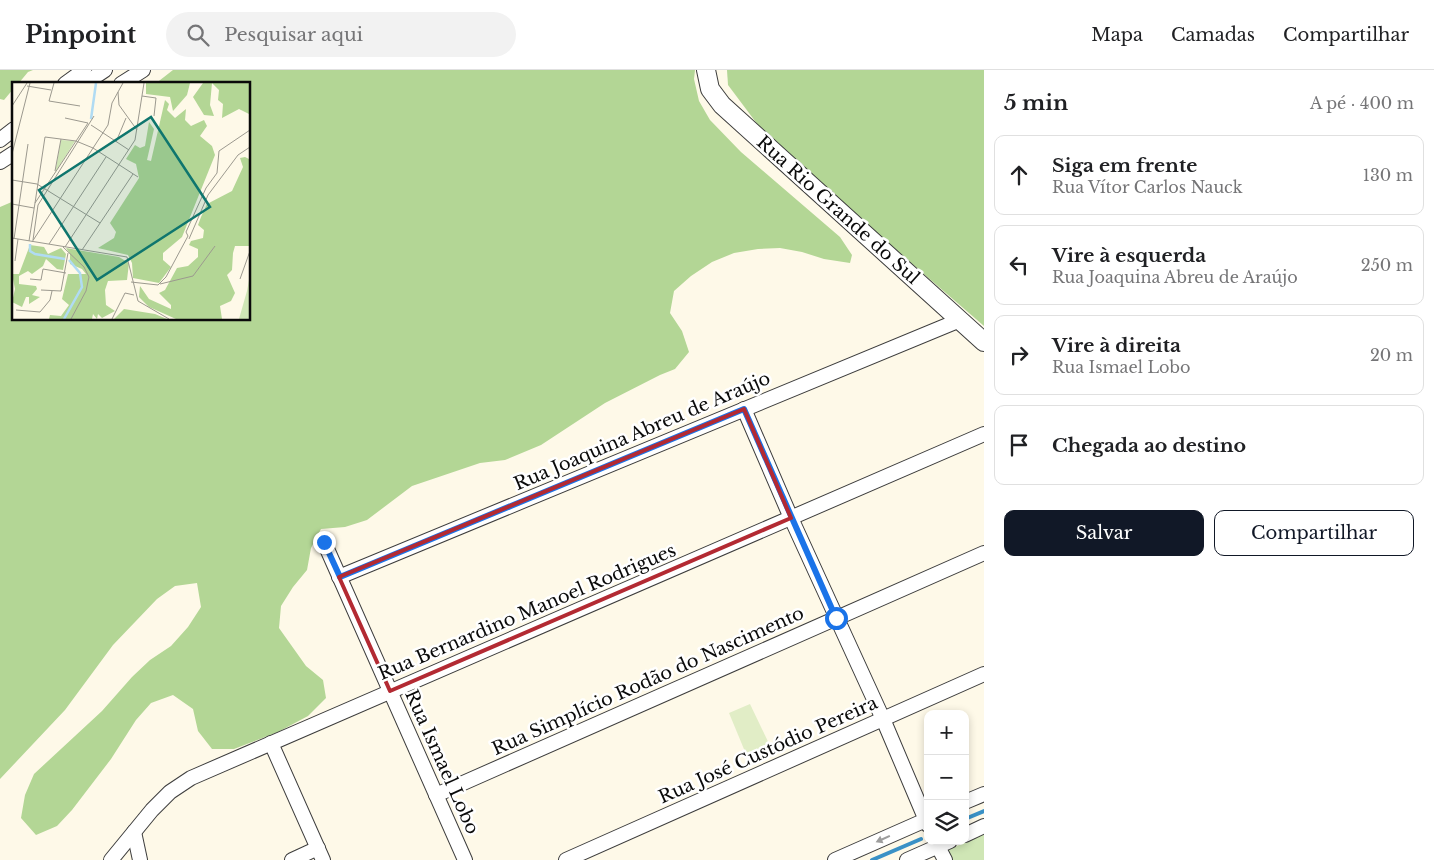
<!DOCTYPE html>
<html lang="pt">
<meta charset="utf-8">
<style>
:root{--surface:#fff;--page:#f2f2f2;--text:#202124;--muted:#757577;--line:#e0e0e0;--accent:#111827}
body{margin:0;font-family:"Libre Baskerville",serif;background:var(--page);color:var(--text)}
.controls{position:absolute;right:15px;bottom:15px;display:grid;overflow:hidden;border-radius:10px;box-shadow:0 2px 8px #0003}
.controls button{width:45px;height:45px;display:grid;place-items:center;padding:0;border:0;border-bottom:1px solid var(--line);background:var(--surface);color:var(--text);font:25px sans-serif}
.stop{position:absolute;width:15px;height:15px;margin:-11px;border:4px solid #1a73e8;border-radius:50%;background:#fff}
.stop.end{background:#1a73e8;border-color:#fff;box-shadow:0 1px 5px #0008}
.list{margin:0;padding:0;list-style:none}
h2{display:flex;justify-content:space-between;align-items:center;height:65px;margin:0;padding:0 20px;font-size:21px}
h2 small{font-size:16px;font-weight:400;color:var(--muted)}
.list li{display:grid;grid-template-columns:32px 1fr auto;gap:15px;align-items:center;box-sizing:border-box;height:80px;margin:0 10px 10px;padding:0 10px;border:1px solid var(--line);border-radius:10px}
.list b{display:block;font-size:19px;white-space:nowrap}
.list p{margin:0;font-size:16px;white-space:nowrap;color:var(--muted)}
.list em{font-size:16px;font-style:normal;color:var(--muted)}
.actions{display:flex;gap:10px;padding:15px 20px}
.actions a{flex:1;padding:11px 0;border:1px solid var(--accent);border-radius:10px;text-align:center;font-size:18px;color:var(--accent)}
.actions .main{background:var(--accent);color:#fff}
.icon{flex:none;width:28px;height:28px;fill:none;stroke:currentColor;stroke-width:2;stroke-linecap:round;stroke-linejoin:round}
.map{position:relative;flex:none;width:984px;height:790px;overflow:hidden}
header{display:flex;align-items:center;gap:30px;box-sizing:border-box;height:70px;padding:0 25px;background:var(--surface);border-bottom:1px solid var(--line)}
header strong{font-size:24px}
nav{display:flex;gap:28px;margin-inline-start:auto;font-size:18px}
.search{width:350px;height:45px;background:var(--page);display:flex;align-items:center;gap:12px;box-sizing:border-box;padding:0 18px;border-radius:28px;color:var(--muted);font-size:19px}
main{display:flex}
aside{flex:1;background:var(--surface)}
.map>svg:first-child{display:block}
.green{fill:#cfe6b5}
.forest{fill:#b3d695}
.pitch{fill:#e1edc6}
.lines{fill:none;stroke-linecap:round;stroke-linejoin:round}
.stream{stroke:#3a91c6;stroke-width:4}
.minor-casing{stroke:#3d3d3d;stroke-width:16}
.tertiary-casing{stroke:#3d3d3d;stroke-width:20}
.minor{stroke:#fff;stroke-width:14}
.tertiary{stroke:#fff;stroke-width:18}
.oneway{fill:#9d9d9d}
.route{stroke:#1a73e8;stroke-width:6}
.marked{fill:none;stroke:#b32a33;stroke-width:4;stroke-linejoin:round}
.labels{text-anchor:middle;stroke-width:5;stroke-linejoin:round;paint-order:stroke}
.street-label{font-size:18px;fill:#0a0a0a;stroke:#fff}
.inset-river{fill:none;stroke:#b0dbf3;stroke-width:2.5}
.inset-road{fill:none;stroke:#9c998f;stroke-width:1}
.view{fill:#0f766e;fill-opacity:0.15;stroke:#0f766e;stroke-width:2.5}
.inset-edge{fill:none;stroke:#0a0a0a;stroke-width:2.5}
</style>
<header>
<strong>Pinpoint</strong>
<div class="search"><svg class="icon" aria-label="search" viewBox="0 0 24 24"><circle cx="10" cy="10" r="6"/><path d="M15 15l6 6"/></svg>Pesquisar aqui</div>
<nav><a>Mapa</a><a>Camadas</a><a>Compartilhar</a></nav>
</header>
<main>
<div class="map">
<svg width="984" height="790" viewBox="0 0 984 790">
<rect width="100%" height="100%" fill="#fef9e8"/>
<polygon class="green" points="984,764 984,790 953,790 948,782 950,779"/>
<g class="forest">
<polygon points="0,0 33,0 28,2 18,14 14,14 14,18 4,30 0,29"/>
<polygon points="173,0 695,0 694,9 699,31 710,50 741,82 840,167 852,185 850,193 824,189 802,182 780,178 758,179 734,183 712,192 691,206 674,221 670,243 682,261 689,282 675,299 660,305 605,333 541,375 505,390 480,393 412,416 367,450 345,457 321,459 311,478 307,500 293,517 281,536 279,558 306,596 323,610 326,628 308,646 278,662 234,679 212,679 198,661 193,639 173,625 151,633 136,650 111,689 72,740 57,756 36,765 21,748 25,725 34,704 102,641 132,607 150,590 171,576 188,557 201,537 197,513 175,516 157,529 113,575 65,640 0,709 0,137 14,131 14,249 249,249 249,14 155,14"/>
<polygon points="727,0 984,0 984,256 829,122 758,55 728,15"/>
</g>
<polygon class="pitch" points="750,634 774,684 751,696 729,643"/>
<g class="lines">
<g class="stream">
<polyline points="965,749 984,741"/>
<polyline points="872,790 921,769"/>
</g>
<g class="minor-casing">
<g id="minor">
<polyline points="65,14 84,0"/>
<polyline points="84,14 105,0"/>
<polyline points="121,14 143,0"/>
<polyline points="0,70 14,59"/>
<polyline points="0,92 14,83"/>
<polyline points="744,339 791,448 883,649 928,755"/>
<polyline points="324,472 465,790"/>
<polyline points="339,507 960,250"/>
<polyline points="271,673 323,790"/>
<polyline points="436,725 984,483"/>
<polyline points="965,732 984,724"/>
<polyline points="134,762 140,790"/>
<polyline points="965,765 984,756"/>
<polyline points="935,771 945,790"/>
<polyline points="111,790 152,740 170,722 191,708 984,364"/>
<polyline points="292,790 318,778"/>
<polyline points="566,790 984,604"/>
<polyline points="835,790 928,749"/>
<polyline points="907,790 950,771"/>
</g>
</g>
<g class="tertiary-casing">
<polyline id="tertiary" points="706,0 710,19 722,35 984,272"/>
</g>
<use href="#minor" class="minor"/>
<use href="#tertiary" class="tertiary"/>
</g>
<defs><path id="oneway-solid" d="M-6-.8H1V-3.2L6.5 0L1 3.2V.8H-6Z" transform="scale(1.25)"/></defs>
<use class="oneway" href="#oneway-solid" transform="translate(883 769) rotate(156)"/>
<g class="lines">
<polyline class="route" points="324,472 340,507 744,339 836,548"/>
</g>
<path class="marked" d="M744 339 791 448 390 621 339 507Z"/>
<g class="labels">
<g class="street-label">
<text transform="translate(838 140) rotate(42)" y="6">Rua Rio Grande do Sul</text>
<text transform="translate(642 361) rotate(-23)" y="6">Rua Joaquina Abreu de Araújo</text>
<text transform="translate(527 542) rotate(-23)" y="6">Rua Bernardino Manoel Rodrigues</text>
<text transform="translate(648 611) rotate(-24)" y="6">Rua Simplício Rodão do Nascimento</text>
<text transform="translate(768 680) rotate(-24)" y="6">Rua José Custódio Pereira</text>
<text transform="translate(442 692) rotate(66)" y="6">Rua Ismael Lobo</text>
</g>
</g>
<g transform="translate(12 12)">
<rect width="238" height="238" fill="#fef9e8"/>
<path d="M49 58 63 59 43 91ZM237 198V237H227L235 209Z" fill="#cfe6b5"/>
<path d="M134 1H178L175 13 161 29 158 15 134 12ZM191 1H237V32L227 27 210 36 211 22 206 18 207 8 200 1 198 23 202 34 192 33 181 15ZM153 18 157 22 155 28 163 36 174 27 173 38 179 44 192 38 195 44 188 54 200 64 203 73 170 155 151 171V178L159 185 147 201 121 196 120 181 116 173 86 166 102 156 104 150 98 141 127 96 124 82 114 77 123 63 128 66 133 64 137 40 142 47 135 78 139 79ZM233 75 237 77V164H223L221 171 220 188 215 193 223 211 219 219 208 224 210 237H164L137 225 127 215 128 204 137 217 159 227V223L147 211 153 208 165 186 176 184 186 175V167L177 163 179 159 191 156 192 148 186 143 189 135 195 122 220 109 231 85 228 76ZM18 163 32 165 36 172 49 166 54 172 51 188 45 187 34 177 31 184 20 192 16 189 7 194V202L24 204 25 207 20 213 28 215 17 222V215H14L10 225 0 220 3 207 0 192H7ZM54 166 107 175 117 181 115 198 96 199 93 208 94 223 103 229 90 236 86 232 85 237 81 232 80 237H37L38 233 49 234 57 223 50 217 56 192H74L70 187 58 182V172ZM112 227 143 232 155 237H102Z" fill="#b3d695"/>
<path class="inset-river" d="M79 37 84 1M18 162V169L23 172 53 177M52 237 70 205 68 191 57 178"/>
<path class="inset-road" d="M42 1 37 19 68 24M111 1 106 10 107 23 125 48M15 4 39 8M130 14 144 16 142 34M0 24 15 1M79 43 117 68M104 60 114 36M0 72 18 1M43 89 49 57M0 98 25 102 88 141M23 121 33 55 64 59 81 66 126 95M0 122 22 126M0 156 115 175 126 219 157 237M2 157 16 62M177 157 196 113 226 73 238 65M21 158 26 123 82 34M17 159 23 121 76 41 53 36M20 160 96 43 100 21 106 10M37 162 94 75M51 165 72 185 77 195 74 209 59 237M53 165 123 58 132 1M70 168 121 92M3 179 6 157M18 197 29 198 31 187 54 191M228 197 238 169M119 200 146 203 154 195 176 154 174 150 194 106 205 91 207 69 238 48M148 202 181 194 203 164M29 208 49 209 56 171M4 228 28 230 38 218 40 209M100 237 113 211 122 213"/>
<path class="view" d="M139 35 198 125 85 198 27 108Z"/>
<rect width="238" height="238" class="inset-edge"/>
</g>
</svg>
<div class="controls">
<button>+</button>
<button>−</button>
<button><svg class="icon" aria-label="layers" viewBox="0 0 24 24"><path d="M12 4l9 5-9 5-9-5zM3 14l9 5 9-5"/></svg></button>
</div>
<div class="stop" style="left:836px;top:548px"></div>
<div class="stop end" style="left:324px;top:472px"></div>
</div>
<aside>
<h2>5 min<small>A pé · 400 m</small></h2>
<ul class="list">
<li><svg class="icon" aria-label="ahead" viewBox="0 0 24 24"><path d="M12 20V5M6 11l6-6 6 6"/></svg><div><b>Siga em frente</b><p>Rua Vítor Carlos Nauck</p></div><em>130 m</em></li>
<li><svg class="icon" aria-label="left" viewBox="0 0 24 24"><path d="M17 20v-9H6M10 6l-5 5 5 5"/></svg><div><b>Vire à esquerda</b><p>Rua Joaquina Abreu de Araújo</p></div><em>250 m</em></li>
<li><svg class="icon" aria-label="right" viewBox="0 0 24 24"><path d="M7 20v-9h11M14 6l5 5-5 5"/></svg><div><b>Vire à direita</b><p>Rua Ismael Lobo</p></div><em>20 m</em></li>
<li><svg class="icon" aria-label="arrive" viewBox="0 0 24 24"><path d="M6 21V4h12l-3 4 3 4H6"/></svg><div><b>Chegada ao destino</b></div></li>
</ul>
<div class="actions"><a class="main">Salvar</a><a>Compartilhar</a></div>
</aside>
</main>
